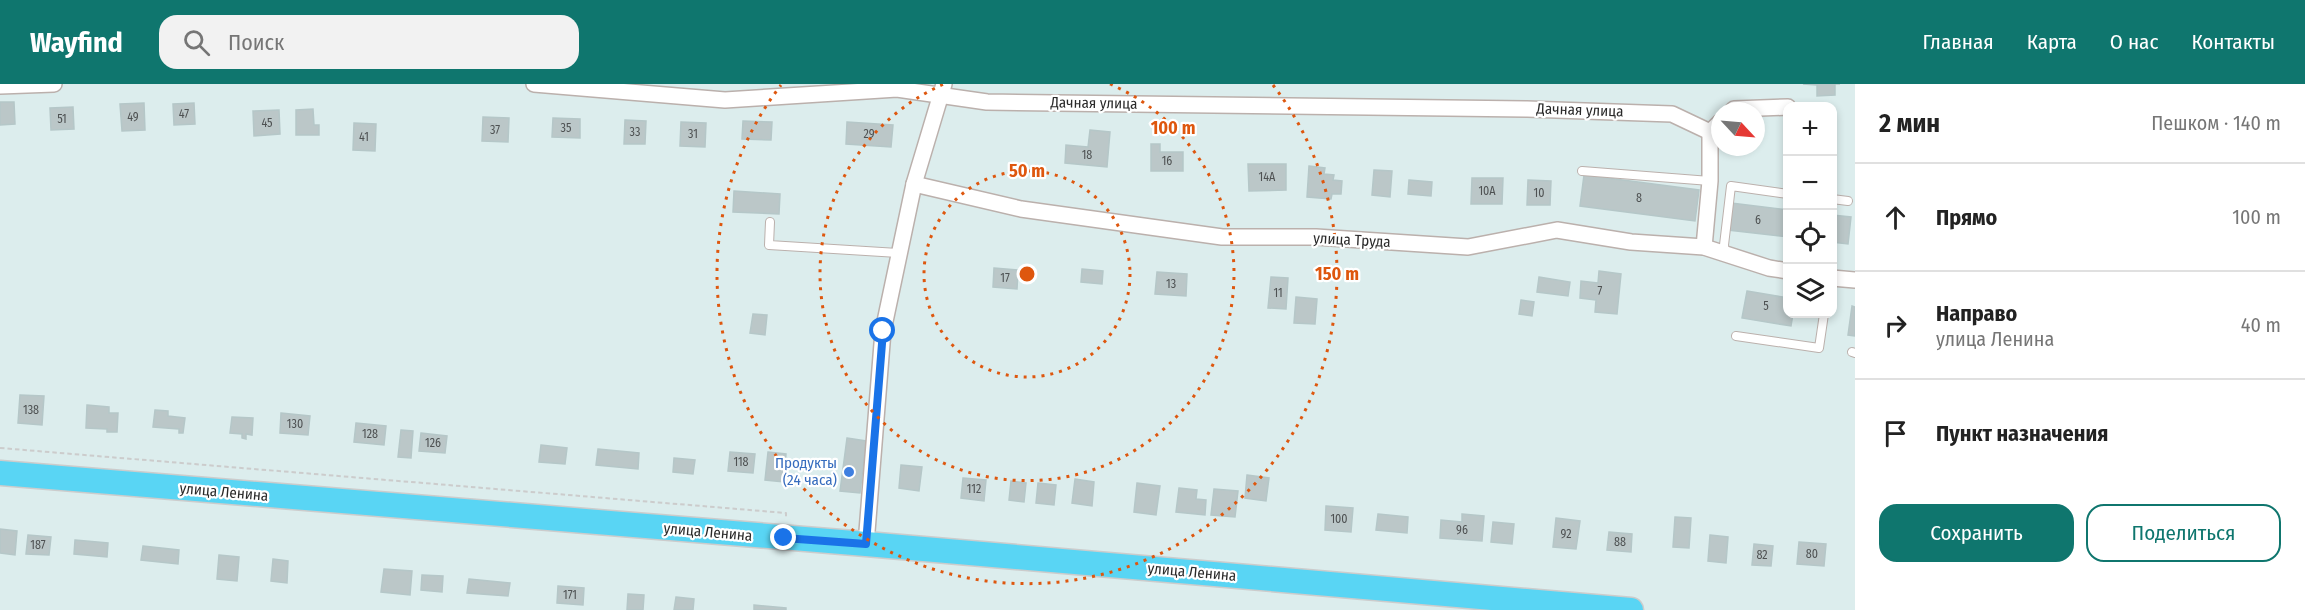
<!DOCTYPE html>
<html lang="ru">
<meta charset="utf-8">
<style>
:root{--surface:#fff;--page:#f2f2f2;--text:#222;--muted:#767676;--line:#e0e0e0;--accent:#0f766e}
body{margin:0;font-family:"Fira Sans Condensed",sans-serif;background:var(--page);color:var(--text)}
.controls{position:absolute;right:18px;top:18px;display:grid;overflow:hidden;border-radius:12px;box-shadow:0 3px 9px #0003}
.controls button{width:54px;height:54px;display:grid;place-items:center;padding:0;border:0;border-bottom:2px solid var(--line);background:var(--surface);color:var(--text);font:30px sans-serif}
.compass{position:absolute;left:1711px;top:18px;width:54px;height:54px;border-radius:50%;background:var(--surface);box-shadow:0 3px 9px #0003;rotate:116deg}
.stop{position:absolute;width:18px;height:18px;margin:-14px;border:4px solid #1a73e8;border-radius:50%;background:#fff}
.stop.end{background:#1a73e8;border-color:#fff;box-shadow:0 2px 6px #0008}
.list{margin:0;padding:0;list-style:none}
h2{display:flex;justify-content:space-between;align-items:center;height:78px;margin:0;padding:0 24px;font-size:26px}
h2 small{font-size:20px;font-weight:400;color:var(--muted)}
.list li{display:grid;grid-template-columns:39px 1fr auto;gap:18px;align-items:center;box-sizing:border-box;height:108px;padding:0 24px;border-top:2px solid var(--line)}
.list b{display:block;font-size:22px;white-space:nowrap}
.list p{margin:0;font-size:20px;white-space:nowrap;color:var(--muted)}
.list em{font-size:20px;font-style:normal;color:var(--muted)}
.actions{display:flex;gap:12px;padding:18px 24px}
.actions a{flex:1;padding:14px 0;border:2px solid var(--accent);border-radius:18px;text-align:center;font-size:21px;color:var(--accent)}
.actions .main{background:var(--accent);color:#fff}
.icon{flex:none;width:33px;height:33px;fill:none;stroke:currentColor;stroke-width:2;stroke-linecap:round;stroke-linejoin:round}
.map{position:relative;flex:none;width:1855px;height:526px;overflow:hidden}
header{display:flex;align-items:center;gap:36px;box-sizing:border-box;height:84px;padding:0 30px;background:var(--accent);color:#fff}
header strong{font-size:28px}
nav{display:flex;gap:33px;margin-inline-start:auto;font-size:21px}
.search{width:420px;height:54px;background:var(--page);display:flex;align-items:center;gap:15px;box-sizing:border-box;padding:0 21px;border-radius:18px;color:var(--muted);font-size:22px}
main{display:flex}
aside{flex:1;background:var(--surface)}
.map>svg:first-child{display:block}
.building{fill:#bbc7c8;stroke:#b5c7c8;stroke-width:1.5}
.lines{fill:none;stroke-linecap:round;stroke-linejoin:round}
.service-casing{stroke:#bbb0ac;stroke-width:10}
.minor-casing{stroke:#bbb0ac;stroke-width:18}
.primary-casing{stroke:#ccc;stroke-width:27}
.path{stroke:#ccc;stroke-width:2;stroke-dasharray:4.5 3;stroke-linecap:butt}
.service{stroke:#fff;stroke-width:8}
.minor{stroke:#fff;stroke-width:15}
.primary{stroke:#59d5f4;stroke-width:24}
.route{stroke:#1a73e8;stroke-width:8}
.ring{fill:none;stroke:#de570e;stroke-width:3;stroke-dasharray:3 6}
.shop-dot{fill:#3f7fe0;stroke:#fff;stroke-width:2}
.labels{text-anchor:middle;stroke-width:4.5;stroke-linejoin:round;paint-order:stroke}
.number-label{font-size:12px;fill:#4e5152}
.street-label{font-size:15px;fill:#2a2a2a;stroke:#fff}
.shop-label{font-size:15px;fill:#366cbe;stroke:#fff;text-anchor:end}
.centre{fill:#de570e;stroke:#fff;stroke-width:3}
.ring-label{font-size:18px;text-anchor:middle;font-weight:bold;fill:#de570e;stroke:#fff;stroke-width:4.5;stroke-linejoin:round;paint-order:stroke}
</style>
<header>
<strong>Wayfind</strong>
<div class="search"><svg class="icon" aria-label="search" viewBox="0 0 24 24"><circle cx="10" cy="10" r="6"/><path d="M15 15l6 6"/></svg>Поиск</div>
<nav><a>Главная</a><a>Карта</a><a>О нас</a><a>Контакты</a></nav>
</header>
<main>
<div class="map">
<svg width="1855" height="526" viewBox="0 0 1855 526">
<rect width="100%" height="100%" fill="#dceded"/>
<g class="building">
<polygon points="1835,0 1835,11 1817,12 1817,1 1803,0 1840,0"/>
<polygon points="0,18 14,18 15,40 0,41"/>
<polygon points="144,19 145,46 122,47 120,20"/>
<polygon points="194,19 195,40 174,41 173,20"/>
<polygon points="73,23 74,45 51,46 50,24"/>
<polygon points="313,25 314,41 319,41 319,51 296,51 296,26"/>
<polygon points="279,26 280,50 254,52 253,27"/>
<polygon points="483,33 509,34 508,58 482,57"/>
<polygon points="553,34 580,35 580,54 552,53"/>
<polygon points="625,36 646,37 645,60 624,60"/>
<polygon points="743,37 772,38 771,56 742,55"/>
<polygon points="681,38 706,39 705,63 680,62"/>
<polygon points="847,38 893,41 891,63 846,60"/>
<polygon points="354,39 376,40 375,67 353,66"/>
<polygon points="1090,46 1110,48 1107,83 1065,79 1066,61 1088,63"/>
<polygon points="1151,60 1160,60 1160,68 1183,68 1183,87 1151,87"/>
<polygon points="1248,80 1286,80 1286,106 1249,107"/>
<polygon points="1309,82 1325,84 1324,90 1334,91 1333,96 1342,97 1341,110 1332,110 1331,115 1307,113"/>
<polygon points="1374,86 1392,87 1390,113 1372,111"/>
<polygon points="1584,91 1699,106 1695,137 1580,122"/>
<polygon points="1472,94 1503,94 1502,120 1471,120"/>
<polygon points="1409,96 1432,98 1431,112 1408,110"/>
<polygon points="1528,96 1551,97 1550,121 1527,121"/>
<polygon points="734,107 780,110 779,130 733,128"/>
<polygon points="1731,119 1788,126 1788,153 1728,146"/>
<polygon points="1832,131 1851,133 1848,160 1832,158"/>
<polygon points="994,184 1018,186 1017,205 993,203"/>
<polygon points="1082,185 1103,187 1102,200 1081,198"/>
<polygon points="1599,187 1621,190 1617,230 1595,228 1596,216 1580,214 1581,197 1598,199"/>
<polygon points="1157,188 1187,190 1186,212 1155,210"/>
<polygon points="1271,193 1288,194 1286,225 1268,224"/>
<polygon points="1539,193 1570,198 1568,212 1537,208"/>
<polygon points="1747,207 1788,214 1788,230 1793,230 1791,242 1742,234"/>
<polygon points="1296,213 1317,215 1315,240 1294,239"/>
<polygon points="1521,216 1534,218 1532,232 1519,230"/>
<polygon points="1852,222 1855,223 1855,252 1848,251"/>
<polygon points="753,230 767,231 765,251 750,249"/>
<polygon points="20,311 44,312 42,341 18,339"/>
<polygon points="87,321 109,323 109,329 118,329 117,348 107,348 107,345 86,344"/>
<polygon points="155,326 168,327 168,332 185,334 183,349 179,349 179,345 153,343"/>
<polygon points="281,329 310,332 308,351 280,349"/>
<polygon points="232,333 253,334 252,351 246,350 246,355 242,354 242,350 230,349"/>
<polygon points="356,339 386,342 384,361 354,358"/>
<polygon points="401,346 413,347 411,374 398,373"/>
<polygon points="421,349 447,352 445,369 419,367"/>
<polygon points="847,354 866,357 860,409 840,407"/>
<polygon points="541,361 567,364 565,380 539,378"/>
<polygon points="598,365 639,369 638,385 596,381"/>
<polygon points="730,368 755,370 753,389 728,387"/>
<polygon points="768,368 786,370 784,398 765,396"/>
<polygon points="674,374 695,376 693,390 673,388"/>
<polygon points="901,381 922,383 919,407 899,404"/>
<polygon points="1247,391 1269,394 1266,417 1245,414"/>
<polygon points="963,394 986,396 984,417 961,414"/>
<polygon points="1075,395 1094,398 1092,422 1072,419"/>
<polygon points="1011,397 1026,399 1024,418 1009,416"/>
<polygon points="1038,399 1056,401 1054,421 1036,419"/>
<polygon points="1137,399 1160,402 1156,431 1134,428"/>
<polygon points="1179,404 1197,406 1196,415 1206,416 1205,431 1176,428"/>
<polygon points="1214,405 1238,407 1235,433 1211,431"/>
<polygon points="1326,422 1353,424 1351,448 1325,446"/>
<polygon points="1378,430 1408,433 1407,449 1376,446"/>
<polygon points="1462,430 1484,432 1482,457 1440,454 1441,436 1462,438"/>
<polygon points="1675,433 1691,434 1689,464 1673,463"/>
<polygon points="1556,434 1580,437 1576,465 1553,463"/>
<polygon points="1493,438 1514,440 1512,460 1491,458"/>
<polygon points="0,445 17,447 15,471 0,469"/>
<polygon points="1609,448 1632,450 1631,468 1607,466"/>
<polygon points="28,451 51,453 49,471 26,470"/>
<polygon points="1710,451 1728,453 1726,479 1708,477"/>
<polygon points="75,456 108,459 107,473 74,470"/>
<polygon points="1799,458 1826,460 1824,482 1797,480"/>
<polygon points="1754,460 1773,462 1771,482 1752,481"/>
<polygon points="143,462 179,466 178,480 141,476"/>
<polygon points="219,471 239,473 237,497 217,495"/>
<polygon points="273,475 288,477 287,499 271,497"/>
<polygon points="384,485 412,487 410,511 381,508"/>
<polygon points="422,491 443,492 442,508 421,506"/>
<polygon points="469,495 510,499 508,512 467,509"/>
<polygon points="558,502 584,504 583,521 557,519"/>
<polygon points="628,510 644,511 643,526 627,526"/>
<polygon points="676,513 694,515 693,526 674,526"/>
<polygon points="754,521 786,524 786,526 754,526"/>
</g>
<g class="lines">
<g class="service-casing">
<g id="service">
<polyline points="1582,87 1710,97"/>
<polyline points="1832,115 1848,117"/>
<polyline points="770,138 769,161 898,169"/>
<polyline points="1725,169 1724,161 1731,102 1788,110"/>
<polyline points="1736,252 1819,264 1824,230"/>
<polyline points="1852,268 1855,269"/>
</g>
</g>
<g class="minor-casing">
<g id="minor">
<polyline points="534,0 725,16 897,5 987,18 1527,25 1672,30 1710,48 1720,38"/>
<polyline points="0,2 54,0"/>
<polyline points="1732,27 1734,25 1788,23"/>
<polyline points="914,100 1021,125 1222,153 1316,153 1468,163 1557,146 1631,158 1704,163 1769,184 1788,187"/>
<polyline points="1704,163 1710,97 1710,48"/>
<polyline points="1832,194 1855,196"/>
<polyline points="866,460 883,247 914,100 944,0"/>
</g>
</g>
<g class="primary-casing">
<polyline id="primary" points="0,389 866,460 1631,526"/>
</g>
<polyline class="path" points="0,364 786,429 786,435"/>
<use href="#service" class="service"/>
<use href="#minor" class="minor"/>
<use href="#primary" class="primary"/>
</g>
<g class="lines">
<polyline class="route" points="784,454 866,460 883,247"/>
</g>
<g class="ring">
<circle cx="1027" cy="190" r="103"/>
<path d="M1110 0A207 207 0 1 1 944 0"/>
<path d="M1273 1A310 310 0 1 1 781 1"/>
</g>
<circle class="shop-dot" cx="849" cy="388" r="6"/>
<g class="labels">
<g class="number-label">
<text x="184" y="34">47</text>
<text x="133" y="37">49</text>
<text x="62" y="39">51</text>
<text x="267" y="43">45</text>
<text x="566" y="48">35</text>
<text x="495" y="50">37</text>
<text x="635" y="52">33</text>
<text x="693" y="54">31</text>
<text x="869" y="54">29</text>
<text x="364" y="57">41</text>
<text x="1087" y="75">18</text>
<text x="1167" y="81">16</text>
<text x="1267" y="97">14А</text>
<text x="1487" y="111">10А</text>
<text x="1539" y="113">10</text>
<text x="1639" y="118">8</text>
<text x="1758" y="140">6</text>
<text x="1005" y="198">17</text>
<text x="1171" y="204">13</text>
<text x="1600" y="211">7</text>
<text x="1278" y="213">11</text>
<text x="1766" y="226">5</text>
<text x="31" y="330">138</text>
<text x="295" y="344">130</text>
<text x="370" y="354">128</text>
<text x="433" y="363">126</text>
<text x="741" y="382">118</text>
<text x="974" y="409">112</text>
<text x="1339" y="439">100</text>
<text x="1462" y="450">96</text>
<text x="1566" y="454">92</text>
<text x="1620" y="462">88</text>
<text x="38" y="465">187</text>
<text x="1812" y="474">80</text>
<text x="1762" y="475">82</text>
<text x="570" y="515">171</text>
</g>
<g class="street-label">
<text transform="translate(1094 19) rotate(1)" y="5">Дачная улица</text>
<text transform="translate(1580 26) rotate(2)" y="5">Дачная улица</text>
<text transform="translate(1352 156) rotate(3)" y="5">улица Труда</text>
<text transform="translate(224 408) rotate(5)" y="5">улица Ленина</text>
<text transform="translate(708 448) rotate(5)" y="5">улица Ленина</text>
<text transform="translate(1192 488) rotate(5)" y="5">улица Ленина</text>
</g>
<g class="shop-label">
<text x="837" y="384">Продукты<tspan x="837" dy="17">(24 часа)</tspan></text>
</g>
</g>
<circle cx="1027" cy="190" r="9" class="centre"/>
<g class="ring-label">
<text x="1173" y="50">100 m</text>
<text x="1027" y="93">50 m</text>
<text x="1337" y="196">150 m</text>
</g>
</svg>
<div class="controls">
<button>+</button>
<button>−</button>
<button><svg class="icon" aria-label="locate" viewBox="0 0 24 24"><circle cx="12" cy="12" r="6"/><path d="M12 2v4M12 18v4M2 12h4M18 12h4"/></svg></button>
<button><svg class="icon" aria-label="layers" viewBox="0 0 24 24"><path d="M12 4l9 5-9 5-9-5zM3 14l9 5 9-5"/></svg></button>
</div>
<svg class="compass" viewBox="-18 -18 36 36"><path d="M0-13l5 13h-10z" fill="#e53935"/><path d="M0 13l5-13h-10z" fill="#767676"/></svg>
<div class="stop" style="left:883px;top:247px"></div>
<div class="stop end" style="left:784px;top:454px"></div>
</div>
<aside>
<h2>2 мин<small>Пешком · 140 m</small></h2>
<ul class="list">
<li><svg class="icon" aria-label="ahead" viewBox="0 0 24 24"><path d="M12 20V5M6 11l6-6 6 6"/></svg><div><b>Прямо</b></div><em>100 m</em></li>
<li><svg class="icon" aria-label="right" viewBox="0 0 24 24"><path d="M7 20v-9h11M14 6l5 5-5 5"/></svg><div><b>Направо</b><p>улица Ленина</p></div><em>40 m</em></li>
<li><svg class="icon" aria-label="arrive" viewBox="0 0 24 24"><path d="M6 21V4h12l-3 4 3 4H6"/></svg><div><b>Пункт назначения</b></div></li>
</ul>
<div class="actions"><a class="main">Сохранить</a><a>Поделиться</a></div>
</aside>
</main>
